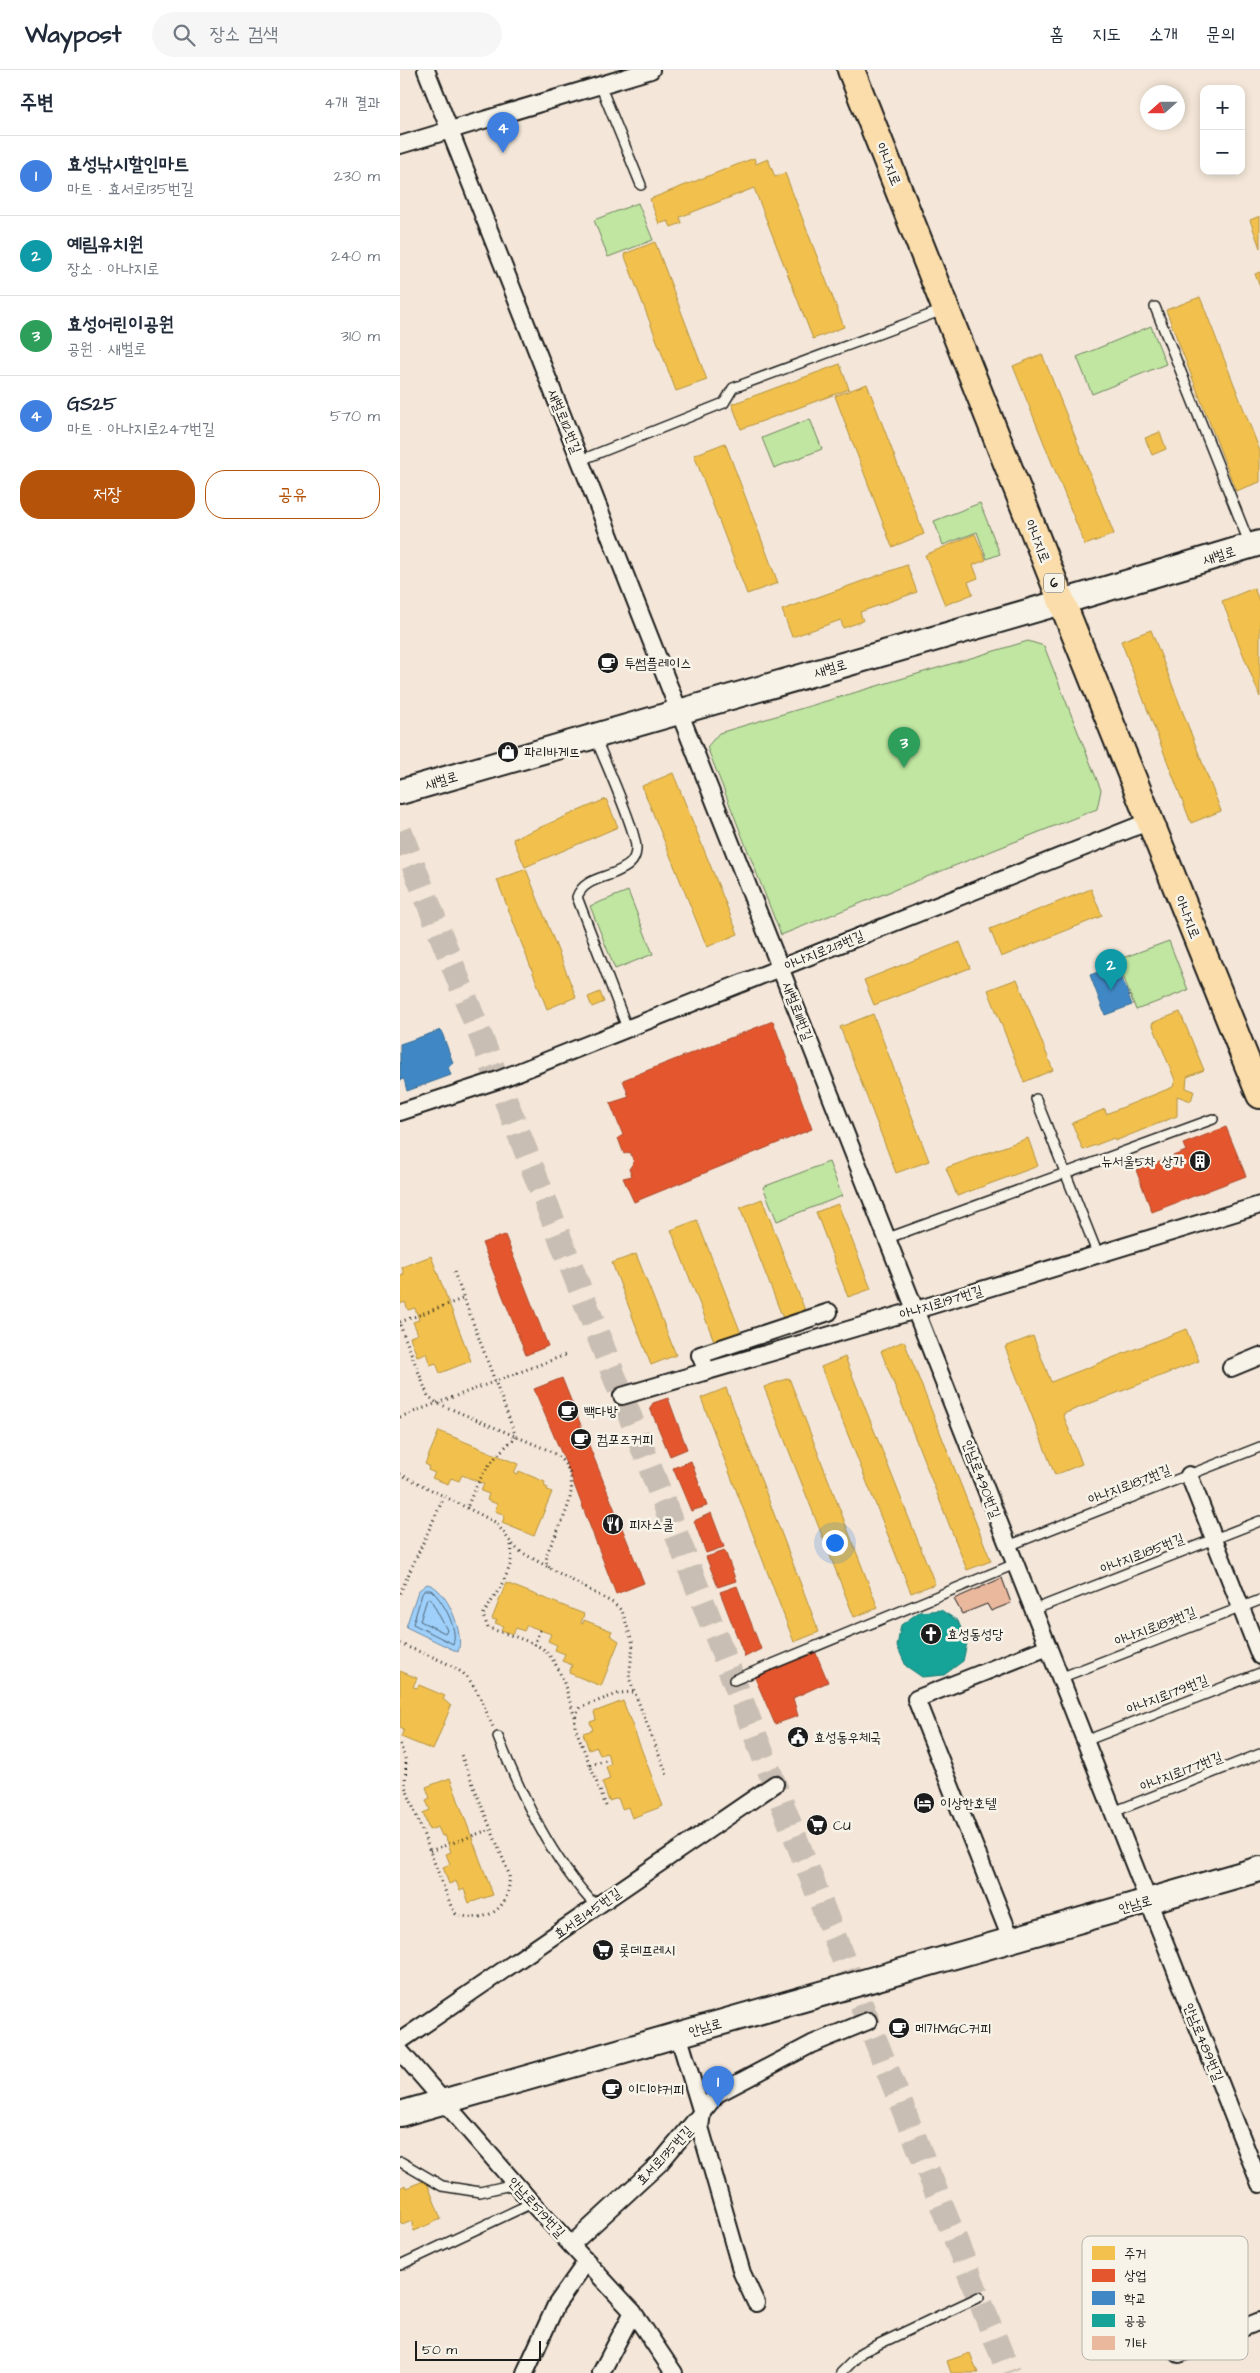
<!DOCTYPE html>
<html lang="ko">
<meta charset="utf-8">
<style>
:root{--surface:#fff;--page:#f6f6f7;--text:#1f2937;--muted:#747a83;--line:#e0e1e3;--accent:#b45309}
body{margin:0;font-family:"Architects Daughter","Poor Story",sans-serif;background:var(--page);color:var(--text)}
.controls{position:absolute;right:15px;top:15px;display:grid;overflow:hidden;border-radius:10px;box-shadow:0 2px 8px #0003}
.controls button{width:45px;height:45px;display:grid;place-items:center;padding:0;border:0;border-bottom:1px solid var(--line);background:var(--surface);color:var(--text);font:25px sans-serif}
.compass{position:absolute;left:740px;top:15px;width:45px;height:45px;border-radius:50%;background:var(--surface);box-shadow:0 2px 8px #0003;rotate:249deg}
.scale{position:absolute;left:15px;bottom:12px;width:126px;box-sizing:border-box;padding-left:5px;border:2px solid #1c1c1c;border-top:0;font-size:14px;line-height:18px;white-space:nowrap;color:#1c1c1c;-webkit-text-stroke:4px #f7f3e8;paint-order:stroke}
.you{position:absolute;left:434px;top:1472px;width:18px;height:18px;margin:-12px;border:4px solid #fff;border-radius:50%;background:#1a73e8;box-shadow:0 0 0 8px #1a73e833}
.badge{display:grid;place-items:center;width:32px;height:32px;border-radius:50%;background:var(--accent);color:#fff;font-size:16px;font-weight:700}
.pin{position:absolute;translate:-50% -41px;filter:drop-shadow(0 1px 2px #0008)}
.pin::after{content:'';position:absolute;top:26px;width:18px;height:15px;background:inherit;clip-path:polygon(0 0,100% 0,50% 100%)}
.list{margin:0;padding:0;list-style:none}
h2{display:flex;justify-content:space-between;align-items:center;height:65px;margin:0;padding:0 20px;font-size:21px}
h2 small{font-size:16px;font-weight:400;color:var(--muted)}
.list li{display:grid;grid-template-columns:32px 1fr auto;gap:15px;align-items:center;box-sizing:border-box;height:80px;padding:0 20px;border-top:1px solid var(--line)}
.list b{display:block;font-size:19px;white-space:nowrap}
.list p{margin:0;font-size:16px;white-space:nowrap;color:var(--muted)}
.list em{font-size:16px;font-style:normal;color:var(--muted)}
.actions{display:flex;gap:10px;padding:15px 20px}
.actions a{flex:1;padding:11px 0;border:1px solid var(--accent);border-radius:20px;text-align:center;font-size:18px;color:var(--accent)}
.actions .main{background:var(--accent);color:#fff}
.icon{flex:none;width:28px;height:28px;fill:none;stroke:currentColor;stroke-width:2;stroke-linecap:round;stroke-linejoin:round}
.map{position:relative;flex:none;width:860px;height:2303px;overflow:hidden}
header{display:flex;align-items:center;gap:30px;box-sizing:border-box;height:70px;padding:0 25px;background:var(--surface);border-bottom:1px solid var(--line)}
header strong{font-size:24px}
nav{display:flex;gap:28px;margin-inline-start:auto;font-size:18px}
.search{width:350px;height:45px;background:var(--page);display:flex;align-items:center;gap:12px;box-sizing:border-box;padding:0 18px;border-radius:28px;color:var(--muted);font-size:19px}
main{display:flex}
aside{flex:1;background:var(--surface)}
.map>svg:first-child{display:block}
.green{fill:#c0e6a1;stroke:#6e815e}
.water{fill:#9ed0fb;stroke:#6a88a2}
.homes{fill:#f2c14e;stroke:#b2903f}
.shops{fill:#e4572e;stroke:#a84529}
.schools{fill:#3f88c5;stroke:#346892}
.public{fill:#17a398;stroke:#187a73}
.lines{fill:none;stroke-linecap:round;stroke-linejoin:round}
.shore{stroke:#506475;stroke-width:1}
.building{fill:#eab89c;stroke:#1c1c1c}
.secondary-tunnel{stroke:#c9beb3;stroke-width:24;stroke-dasharray:24 12;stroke-linecap:butt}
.lane-casing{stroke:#1c1c1c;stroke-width:12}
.street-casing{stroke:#1c1c1c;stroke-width:20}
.secondary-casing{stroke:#1c1c1c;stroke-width:28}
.primary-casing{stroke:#1c1c1c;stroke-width:30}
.path{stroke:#1c1c1c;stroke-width:3;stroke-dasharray:1 4;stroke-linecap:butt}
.lane{stroke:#f7f3e8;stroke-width:9}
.street{stroke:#f7f3e8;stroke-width:16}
.secondary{stroke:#f7f3e8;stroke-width:24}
.primary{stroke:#faddab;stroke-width:26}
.labels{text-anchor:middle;stroke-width:5;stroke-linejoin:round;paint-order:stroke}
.shield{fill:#f7f3e8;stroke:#5e5c59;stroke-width:1}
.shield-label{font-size:12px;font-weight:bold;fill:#1c1c1c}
.street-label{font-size:14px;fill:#1c1c1c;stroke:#f7f3e8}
.poi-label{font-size:14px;fill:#1c1c1c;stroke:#f7f3e8;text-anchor:start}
.key{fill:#f7f3e8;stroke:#b5b2ab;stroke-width:1}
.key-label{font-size:14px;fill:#1c1c1c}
</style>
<header>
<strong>Waypost</strong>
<div class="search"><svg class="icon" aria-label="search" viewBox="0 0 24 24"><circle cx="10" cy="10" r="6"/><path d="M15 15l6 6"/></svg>장소 검색</div>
<nav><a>홈</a><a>지도</a><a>소개</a><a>문의</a></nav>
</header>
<main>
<aside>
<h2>주변<small>4개 결과</small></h2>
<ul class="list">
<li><span class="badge" style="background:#3f7fe0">1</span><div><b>효성낚시할인마트</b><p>마트 · 효서로135번길</p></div><em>230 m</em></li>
<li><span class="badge" style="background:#0f9aa8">2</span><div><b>예림유치원</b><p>장소 · 아나지로</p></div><em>240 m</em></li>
<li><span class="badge" style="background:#2e9e5b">3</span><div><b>효성어린이공원</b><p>공원 · 새벌로</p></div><em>310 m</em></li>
<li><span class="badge" style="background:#3f7fe0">4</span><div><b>GS25</b><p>마트 · 아나지로247번길</p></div><em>570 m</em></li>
</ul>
<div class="actions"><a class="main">저장</a><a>공유</a></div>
</aside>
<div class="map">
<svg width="860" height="2303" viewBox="0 0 860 2303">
<rect width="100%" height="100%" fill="#f4e7d9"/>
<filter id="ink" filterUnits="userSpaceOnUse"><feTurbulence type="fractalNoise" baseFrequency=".02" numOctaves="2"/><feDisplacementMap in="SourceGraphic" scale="10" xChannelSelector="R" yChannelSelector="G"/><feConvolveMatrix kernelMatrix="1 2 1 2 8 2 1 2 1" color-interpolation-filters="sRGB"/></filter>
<g filter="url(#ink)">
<g class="green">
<polygon points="238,133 253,170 208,187 194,150"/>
<polygon points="751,256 766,294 692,324 677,287"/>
<polygon points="410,349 422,379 374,398 362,368"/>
<polygon points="580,433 600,484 587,489 577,462 543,475 534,451"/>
<polygon points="628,571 644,576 701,720 697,739 381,865 307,677 319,663"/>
<polygon points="228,821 253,884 215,899 190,836"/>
<polygon points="769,871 788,920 736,940 717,890"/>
<polygon points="429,1092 442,1126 377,1151 363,1117"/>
</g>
<path class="water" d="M27 1514C47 1517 65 1565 58 1582L6 1557 18 1521Z"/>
<g class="homes">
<polygon points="354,88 356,94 368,89 375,107 385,103 444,257 413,269 354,118 280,147 282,153 271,157 268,151 259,154 250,129"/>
<polygon points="860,146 860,178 850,150"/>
<polygon points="255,172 307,310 276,321 224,184"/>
<polygon points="860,202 860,217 855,204"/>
<polygon points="800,227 860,381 860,412 836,421 766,240"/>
<polygon points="642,284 714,464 685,475 613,296"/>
<polygon points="440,294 449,319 341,359 332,334"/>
<polygon points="467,314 524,464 492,477 435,326"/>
<polygon points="760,362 766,379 752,385 745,368"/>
<polygon points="325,373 378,513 347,524 294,385"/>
<polygon points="575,464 586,490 573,495 578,508 568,512 573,524 545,535 525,485"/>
<polygon points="507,495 517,522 460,542 463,551 443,558 441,550 392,567 382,540"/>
<polygon points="854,518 860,533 860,627 822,531"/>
<polygon points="751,560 821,741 791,753 721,571"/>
<polygon points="273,703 338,864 307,877 242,716"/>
<polygon points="206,729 218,757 125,797 113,769"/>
<polygon points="126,799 176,927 147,939 97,810"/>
<polygon points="691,819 702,846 601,887 590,859"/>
<polygon points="560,872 570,898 474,935 464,910"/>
<polygon points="617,909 653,1000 624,1012 588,920"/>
<polygon points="200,922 204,932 192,937 188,927"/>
<polygon points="780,942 804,1000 787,1007 786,1018 794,1021 791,1031 777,1026 777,1046 715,1071 714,1068 683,1080 672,1053 705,1039 706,1044 773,1017 775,1010 752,953"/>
<polygon points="473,944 529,1091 496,1103 440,957"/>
<polygon points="628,1068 638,1096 557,1126 546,1098"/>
<polygon points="362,1129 406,1243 384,1251 340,1138"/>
<polygon points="438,1134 471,1219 448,1227 416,1142"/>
<polygon points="297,1150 342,1266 316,1276 271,1160"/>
<polygon points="236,1184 276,1285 251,1295 212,1193"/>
<polygon points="31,1186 71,1291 40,1303 36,1293 30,1295 26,1283 17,1286 10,1267 18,1264 13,1252 19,1250 15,1238 8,1240 5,1232 0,1234 0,1206 4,1205 2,1197"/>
<polygon points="786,1259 799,1291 663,1344 682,1394 655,1405 605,1277 633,1266 651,1312"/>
<polygon points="504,1271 591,1491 567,1500 481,1281"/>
<polygon points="445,1287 535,1514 511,1523 421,1297"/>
<polygon points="389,1308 478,1538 454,1547 364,1317"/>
<polygon points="326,1318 419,1562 394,1572 301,1328"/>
<polygon points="39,1361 118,1394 114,1403 118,1405 119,1401 145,1412 144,1416 148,1418 147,1420 152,1422 134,1466 102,1453 105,1445 95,1441 97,1434 87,1430 89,1424 81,1421 84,1414 62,1405 59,1411 51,1408 48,1414 32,1408 35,1403 28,1400 29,1396 25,1394"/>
<polygon points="106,1513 184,1544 181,1553 183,1554 184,1550 212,1561 210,1565 219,1571 201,1616 169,1603 172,1595 162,1591 165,1584 155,1580 157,1575 148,1571 151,1564 127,1555 124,1561 116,1558 113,1564 101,1560 103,1556 95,1553 97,1550 92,1549"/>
<polygon points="0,1601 17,1608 13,1617 17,1618 19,1615 45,1626 43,1629 51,1636 33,1680 1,1667 4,1659 0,1657"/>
<polygon points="223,1631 263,1736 232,1748 228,1737 222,1739 218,1728 209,1731 202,1712 210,1709 206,1697 211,1694 207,1683 200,1685 197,1677 189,1680 183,1663 193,1660 190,1652 196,1650 194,1642"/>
<polygon points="50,1708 93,1825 69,1833 64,1819 60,1821 56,1811 49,1814 43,1797 50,1794 46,1784 51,1782 45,1765 42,1766 38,1757 29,1760 23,1743 30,1740 26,1730 30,1728 26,1717"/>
<polygon points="26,2110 41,2149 14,2161 12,2151 2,2155 0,2151 0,2118 5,2115 6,2118"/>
<polygon points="570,2283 578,2303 551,2303 547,2291"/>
</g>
<g class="shops">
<polygon points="373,951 412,1059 234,1132 223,1108 232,1106 229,1099 234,1092 230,1082 224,1084 218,1068 223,1065 210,1033 229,1027 223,1010"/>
<polygon points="826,1057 846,1106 752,1142 736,1100 786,1081 783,1074"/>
<polygon points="105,1165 148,1276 126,1285 82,1173"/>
<polygon points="162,1308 244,1513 216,1524 169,1401 134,1319"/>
<polygon points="268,1328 287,1379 270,1386 250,1338 253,1333"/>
<polygon points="291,1391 307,1436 291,1441 273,1398"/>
<polygon points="311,1443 324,1477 306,1483 294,1451"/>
<polygon points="325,1481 336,1511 318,1517 306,1487"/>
<polygon points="337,1516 361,1579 345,1587 320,1522"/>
<polygon points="415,1581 428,1612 393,1628 398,1646 375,1654 355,1608"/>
</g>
<g class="schools">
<polygon points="717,895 732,935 705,945 690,905"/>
<polygon points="41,960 53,993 48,997 51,1005 7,1021 4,1009 0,1010 0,974"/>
</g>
<polygon class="public" points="541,1540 558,1551 567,1573 563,1591 544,1605 522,1607 506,1596 497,1576 501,1555 519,1542"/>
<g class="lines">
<g class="shore">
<path d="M25 1520H31C42 1529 59 1559 53 1574L13 1554 22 1524Z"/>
<polygon points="30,1528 47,1560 45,1563 20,1551 27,1529"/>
</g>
</g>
<polygon class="building" points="602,1508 611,1533 591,1541 587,1534 562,1544 554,1529"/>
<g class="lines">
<polyline class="secondary-tunnel" points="0,761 453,1914 609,2303"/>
<g class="lane-casing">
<g id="lane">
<polyline points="200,15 241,115"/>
<polyline points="755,237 850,475"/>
<polyline points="181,390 324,333 333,318 543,240"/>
<path d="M195 667C203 687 238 764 236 780 235 794 225 798 214 803 199 809 183 811 177 827L227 958"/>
<polyline points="636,1029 698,1185"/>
<polyline points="488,1168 813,1049"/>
<polyline points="608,1476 860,1377"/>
<polyline points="633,1540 860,1451"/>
<polyline points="660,1608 860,1530"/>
<polyline points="334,1610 615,1494"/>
<path d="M98 1667C122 1727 151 1789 196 1836"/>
<polyline points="685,1671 860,1603"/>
<polyline points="713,1742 860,1684"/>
<polyline points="1,2092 42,2116 80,2122 115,2114"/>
<polyline points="0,2195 132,2133"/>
<polyline points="441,2303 462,2282 579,2227"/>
</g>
</g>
<g class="street-casing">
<g id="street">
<polyline points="26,0 860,2114"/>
<polyline points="0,75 251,0"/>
<polyline points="0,1042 98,1010 750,751"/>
<polyline points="831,1298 860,1286"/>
<polyline points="307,1301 300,1285 429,1242"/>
<polyline points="222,1326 516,1240 860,1135"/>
<polyline points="789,1405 860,1586"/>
<polyline points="611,1869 516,1629 648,1577"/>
<polyline points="278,1964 302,2043 300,2057 342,2203 356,2233"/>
<polyline points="0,1971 375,1714"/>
<polyline points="0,1981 132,2133 233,2242 274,2303"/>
<polyline points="172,2174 260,2093 317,2024 412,1974 468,1951"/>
<polyline points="779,2284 860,2251"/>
<polyline points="125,2303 156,2235 187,2191"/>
<polyline points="201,2303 233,2242"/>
</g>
</g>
<g class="secondary-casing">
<g id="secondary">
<polyline points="0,722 662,532 860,473"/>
<polyline points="0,2044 860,1799"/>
</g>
</g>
<g class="primary-casing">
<polyline id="primary" points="451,0 662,532 860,1025"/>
</g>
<g class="path">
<path d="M54 1202 116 1367C91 1389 79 1406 67 1438"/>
<polyline points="0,1252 65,1228"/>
<path d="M0 1255 28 1326 37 1333 148 1380C193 1404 162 1450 147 1483L146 1492 150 1498"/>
<polyline points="0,1347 168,1284"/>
<path d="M0 1404 95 1452C104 1462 110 1474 121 1482L213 1533 222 1541 233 1574 229 1608 267 1705"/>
<path d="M111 1475C116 1499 95 1524 83 1545L88 1558C101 1562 134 1572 143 1579 162 1595 167 1625 175 1647"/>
<polyline points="0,1523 44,1427"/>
<path d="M0 1574C19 1582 51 1592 66 1606 79 1620 85 1640 93 1657"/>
<polyline points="134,1575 140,1560"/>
<path d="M0 1674 6 1691 5 1716 51 1836 56 1844C87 1855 112 1838 109 1804L60 1682"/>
<polyline points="190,1695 209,1689"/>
<path d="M206 1736 175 1657C175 1648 175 1643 181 1637L220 1623 233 1622"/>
<polyline points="30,1781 91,1759"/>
</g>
<use href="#lane" class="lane"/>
<use href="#street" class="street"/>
<use href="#secondary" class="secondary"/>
<use href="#primary" class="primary"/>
</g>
</g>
<defs>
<g id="cafe-disc" transform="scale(1.125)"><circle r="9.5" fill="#1c1c1c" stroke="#f7f3e8"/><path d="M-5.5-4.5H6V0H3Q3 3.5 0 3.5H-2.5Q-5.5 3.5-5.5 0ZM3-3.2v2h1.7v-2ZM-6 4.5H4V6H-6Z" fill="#fff"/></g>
<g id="shop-disc" transform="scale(1.125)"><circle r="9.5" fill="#1c1c1c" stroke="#f7f3e8"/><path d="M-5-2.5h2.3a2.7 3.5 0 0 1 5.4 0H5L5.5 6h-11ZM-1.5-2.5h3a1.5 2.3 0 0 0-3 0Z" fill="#fff"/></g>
<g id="building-disc" transform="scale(1.125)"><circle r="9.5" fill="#1c1c1c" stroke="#f7f3e8"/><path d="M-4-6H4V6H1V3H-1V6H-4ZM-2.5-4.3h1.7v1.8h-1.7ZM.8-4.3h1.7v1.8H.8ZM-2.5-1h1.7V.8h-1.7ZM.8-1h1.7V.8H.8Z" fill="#fff"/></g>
<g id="restaurant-disc" transform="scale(1.125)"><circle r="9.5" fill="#1c1c1c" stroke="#f7f3e8"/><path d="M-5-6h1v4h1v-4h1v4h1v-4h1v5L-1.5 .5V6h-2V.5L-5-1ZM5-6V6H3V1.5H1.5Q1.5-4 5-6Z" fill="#fff"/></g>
<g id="church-disc" transform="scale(1.125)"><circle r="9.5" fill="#1c1c1c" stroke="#f7f3e8"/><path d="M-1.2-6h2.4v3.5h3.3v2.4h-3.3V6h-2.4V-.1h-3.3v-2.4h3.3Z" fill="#fff"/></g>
<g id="civic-disc" transform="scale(1.125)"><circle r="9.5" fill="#1c1c1c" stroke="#f7f3e8"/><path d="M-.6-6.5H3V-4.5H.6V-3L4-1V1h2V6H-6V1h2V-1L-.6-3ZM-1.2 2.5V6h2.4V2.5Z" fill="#fff"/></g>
<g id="hotel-disc" transform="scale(1.125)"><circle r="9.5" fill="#1c1c1c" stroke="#f7f3e8"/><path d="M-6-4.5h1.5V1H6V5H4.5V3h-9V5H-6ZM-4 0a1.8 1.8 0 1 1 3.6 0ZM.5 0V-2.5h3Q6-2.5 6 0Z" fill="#fff"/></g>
<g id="supermarket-disc" transform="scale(1.125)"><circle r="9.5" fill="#1c1c1c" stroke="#f7f3e8"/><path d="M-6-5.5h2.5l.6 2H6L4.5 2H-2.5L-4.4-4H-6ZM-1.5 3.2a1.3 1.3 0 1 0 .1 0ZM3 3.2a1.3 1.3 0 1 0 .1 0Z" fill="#fff"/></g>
</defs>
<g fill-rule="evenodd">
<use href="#cafe-disc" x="208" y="593"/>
<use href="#shop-disc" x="108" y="682"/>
<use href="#building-disc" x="800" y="1091"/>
<use href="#cafe-disc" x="168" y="1341"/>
<use href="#cafe-disc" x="181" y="1369"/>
<use href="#restaurant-disc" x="213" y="1454"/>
<use href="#church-disc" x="531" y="1564"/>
<use href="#civic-disc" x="398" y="1667"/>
<use href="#hotel-disc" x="524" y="1733"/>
<use href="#supermarket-disc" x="417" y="1755"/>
<use href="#supermarket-disc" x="203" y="1880"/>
<use href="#cafe-disc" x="499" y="1958"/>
<use href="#cafe-disc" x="212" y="2019"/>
</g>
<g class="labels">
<rect class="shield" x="644" y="503.5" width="20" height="19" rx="4"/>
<g class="shield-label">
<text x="654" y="517">6</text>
</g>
<g class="street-label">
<text transform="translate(489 94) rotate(68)" y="5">아나지로</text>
<text transform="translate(165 351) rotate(68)" y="5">새벌로112번길</text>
<text transform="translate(638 471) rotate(68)" y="5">아나지로</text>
<text transform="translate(819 485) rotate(-17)" y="5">새벌로</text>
<text transform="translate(430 598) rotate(-16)" y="5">새벌로</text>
<text transform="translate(41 710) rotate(-16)" y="5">새벌로</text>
<text transform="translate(788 847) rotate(68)" y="5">아나지로</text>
<text transform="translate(424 880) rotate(-22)" y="5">아나지로213번길</text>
<text transform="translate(398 941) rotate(69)" y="5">새벌로111번길</text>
<text transform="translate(541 1232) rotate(-17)" y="5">아나지로197번길</text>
<text transform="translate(582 1409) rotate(69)" y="5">안남로490번길</text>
<text transform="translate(729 1414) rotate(-21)" y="5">아나지로187번길</text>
<text transform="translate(742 1483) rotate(-21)" y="5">아나지로185번길</text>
<text transform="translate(755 1556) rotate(-21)" y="5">아나지로183번길</text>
<text transform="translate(767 1624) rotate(-21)" y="5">아나지로179번길</text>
<text transform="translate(781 1701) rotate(-21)" y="5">아나지로177번길</text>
<text transform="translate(735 1834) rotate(-16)" y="5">안남로</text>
<text transform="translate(187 1843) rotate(-35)" y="5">효서로145번길</text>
<text transform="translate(305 1957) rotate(-16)" y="5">안남로</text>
<text transform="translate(804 1972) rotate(68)" y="5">안남로489번길</text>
<text transform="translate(264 2085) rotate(-47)" y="5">효서로135번길</text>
<text transform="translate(137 2137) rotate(47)" y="5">안남로519번길</text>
</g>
<g class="poi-label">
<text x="224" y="598">투썸플레이스</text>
<text x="124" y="687">파리바게뜨</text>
<text x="784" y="1096" text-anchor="end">뉴서울5차 상가</text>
<text x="184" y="1346">빽다방</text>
<text x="197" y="1374">컴포즈커피</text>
<text x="229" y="1459">피자스쿨</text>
<text x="547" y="1569">효성동성당</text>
<text x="414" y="1672">효성동우체국</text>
<text x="540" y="1738">이상한호텔</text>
<text x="433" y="1760">CU</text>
<text x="219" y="1885">롯데프레시</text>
<text x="515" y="1963">메가MGC커피</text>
<text x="228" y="2024">이디야커피</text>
</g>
</g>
<rect x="682" y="2166" width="166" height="124" rx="8" class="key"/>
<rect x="692" y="2176" width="23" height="14" fill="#f2c14e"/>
<rect x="692" y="2199" width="23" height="13" fill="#e4572e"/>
<rect x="692" y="2221" width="23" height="14" fill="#3f88c5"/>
<rect x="692" y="2244" width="23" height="13" fill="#17a398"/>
<rect x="692" y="2266" width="23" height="14" fill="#eab89c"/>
<g class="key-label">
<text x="724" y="2188">주거</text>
<text x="724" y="2210">상업</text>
<text x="724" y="2233">학교</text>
<text x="724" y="2255">공공</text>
<text x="724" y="2278">기타</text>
</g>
</svg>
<div class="controls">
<button>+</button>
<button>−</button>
</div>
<svg class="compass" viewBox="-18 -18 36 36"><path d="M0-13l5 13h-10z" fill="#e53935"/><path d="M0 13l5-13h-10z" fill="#747a83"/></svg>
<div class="scale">50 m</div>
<div class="you"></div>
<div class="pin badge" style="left:318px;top:2037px;background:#3f7fe0">1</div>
<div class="pin badge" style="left:711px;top:920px;background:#0f9aa8">2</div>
<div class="pin badge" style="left:504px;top:698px;background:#2e9e5b">3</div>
<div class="pin badge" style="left:103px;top:83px;background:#3f7fe0">4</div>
</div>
</main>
